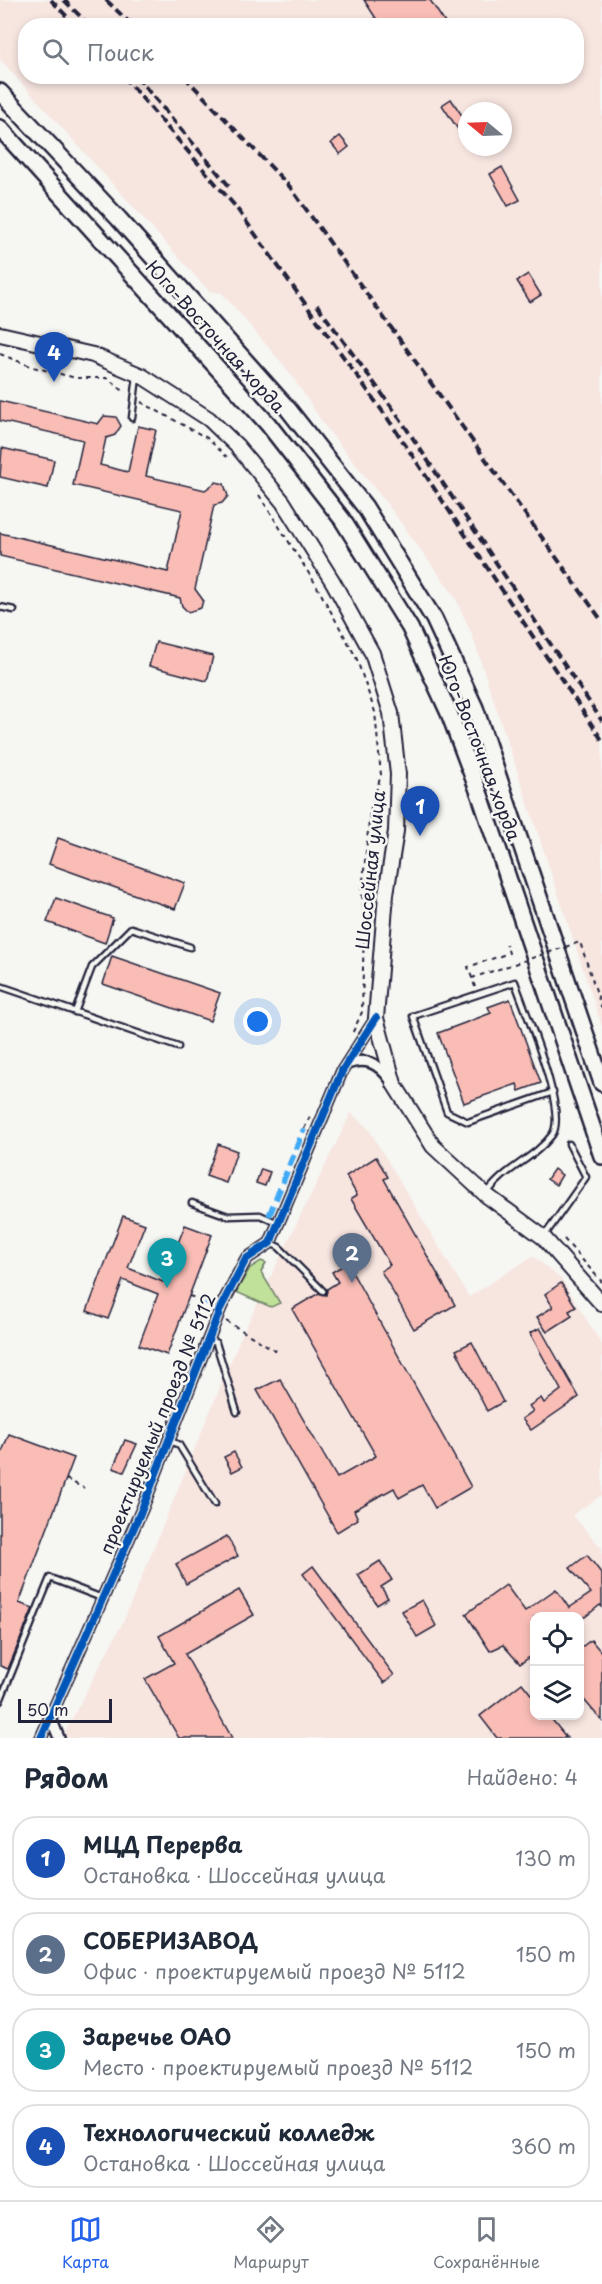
<!DOCTYPE html>
<html lang="ru">
<meta charset="utf-8">
<style>
:root{--surface:#fff;--page:#f6f6f7;--text:#1f2937;--muted:#747a83;--line:#e0e1e3;--accent:#2563eb}
body{margin:0;font-family:"Playpen Sans",sans-serif;background:var(--page);color:var(--text)}
.controls{position:absolute;right:18px;bottom:18px;display:grid;overflow:hidden;border-radius:12px;box-shadow:0 3px 9px #0003}
.controls button{width:54px;height:54px;display:grid;place-items:center;padding:0;border:0;border-bottom:2px solid var(--line);background:var(--surface);color:var(--text);font:30px sans-serif}
.compass{position:absolute;left:458px;top:102px;width:54px;height:54px;border-radius:50%;background:var(--surface);box-shadow:0 3px 9px #0003;rotate:289deg}
.scale{position:absolute;left:18px;bottom:15px;width:94px;box-sizing:border-box;padding-left:6px;border:3px solid #22223b;border-top:0;font-size:16px;line-height:21px;white-space:nowrap;color:#22223b;-webkit-text-stroke:4px #f6f6f2;paint-order:stroke}
.you{position:absolute;left:258px;top:1022px;width:21px;height:21px;margin:-15px;border:4px solid #fff;border-radius:50%;background:#1a73e8;box-shadow:0 0 0 9px #1a73e833}
.badge{display:grid;place-items:center;width:39px;height:39px;border-radius:50%;background:var(--accent);color:#fff;font-size:20px;font-weight:700}
.pin{position:absolute;translate:-50% -50px;filter:drop-shadow(0 2px 3px #0008)}
.pin::after{content:'';position:absolute;top:32px;width:21px;height:18px;background:inherit;clip-path:polygon(0 0,100% 0,50% 100%)}
.list{margin:0;padding:0;list-style:none}
h2{display:flex;justify-content:space-between;align-items:center;height:78px;margin:0;padding:0 24px;font-size:26px}
h2 small{font-size:20px;font-weight:400;color:var(--muted)}
.list li{display:grid;grid-template-columns:39px 1fr auto;gap:18px;align-items:center;box-sizing:border-box;height:84px;margin:0 12px 12px;padding:0 12px;border:2px solid var(--line);border-radius:24px}
.list b{display:block;font-size:22px;white-space:nowrap}
.list p{margin:0;font-size:20px;white-space:nowrap;color:var(--muted)}
.list em{font-size:20px;font-style:normal;color:var(--muted)}
.icon{flex:none;width:33px;height:33px;fill:none;stroke:currentColor;stroke-width:2;stroke-linecap:round;stroke-linejoin:round}
.map{position:relative;flex:none;width:602px;height:1738px;overflow:hidden}
.search{position:absolute;background:var(--surface);box-shadow:0 3px 9px #0003;left:18px;right:18px;top:18px;height:66px;display:flex;align-items:center;gap:15px;box-sizing:border-box;padding:0 21px;border-radius:24px;color:var(--muted);font-size:22px}
.sheet{height:462px;background:var(--surface)}
nav{display:flex;justify-content:space-around;align-items:center;box-sizing:border-box;height:84px;border-top:2px solid var(--line);background:var(--surface);font-size:16px;color:var(--muted)}
nav a{display:grid;justify-items:center;gap:3px}
nav .on{color:var(--accent)}
.map>svg:first-child{display:block}
.built{fill:#f7e5e0;fill-rule:evenodd}
.green{fill:#c0e19a;stroke:#71826a;stroke-width:1.5}
.building{fill:#f9bdb6;stroke:#22223b;stroke-width:1.5}
.lines{fill:none;stroke-linecap:round;stroke-linejoin:round}
.service-casing{stroke:#22223b;stroke-width:9}
.minor-casing{stroke:#22223b;stroke-width:14}
.secondary-casing{stroke:#22223b;stroke-width:18}
.primary-casing{stroke:#22223b;stroke-width:20}
.path{stroke:#22223b;stroke-width:2;stroke-dasharray:4.5 4.5;stroke-linecap:butt}
.service{stroke:#f6f6f2;stroke-width:4.5}
.minor{stroke:#f6f6f2;stroke-width:9}
.secondary{stroke:#f6f6f2;stroke-width:14}
.primary{stroke:#f6f6f2;stroke-width:15}
.rail{stroke:#22223b;stroke-width:4;stroke-dasharray:9 4.5;stroke-linecap:butt}
.path-bridge{stroke:#22223b;stroke-width:2;stroke-dasharray:4.5 4.5;stroke-linecap:butt}
.quiet{stroke:#3fa9f5;stroke-width:6;stroke-dasharray:12 6;stroke-linecap:butt}
.cycleway-casing{stroke:#f6f6f2;stroke-width:11}
.cycleway{stroke:#0057b8;stroke-width:8}
.labels{text-anchor:middle;stroke-width:5;stroke-linejoin:round;paint-order:stroke}
.street-label{font-size:18px;fill:#22223b;stroke:#f6f6f2}
</style>
<div class="map">
<svg width="602" height="1738" viewBox="0 0 602 1738">
<rect width="100%" height="100%" fill="#f6f6f2"/>
<filter id="ink" filterUnits="userSpaceOnUse"><feTurbulence type="fractalNoise" baseFrequency=".0167" numOctaves="2"/><feDisplacementMap in="SourceGraphic" scale="12" xChannelSelector="R" yChannelSelector="G"/><feConvolveMatrix kernelMatrix="1 2 1 2 8 2 1 2 1" color-interpolation-filters="sRGB"/></filter>
<g filter="url(#ink)">
<g class="built">
<path d="M0 0H602V1026L471 632 454 595 387 504 325 426 288 370 222 293 209 291 0 59ZM26 26H576V76H26ZM467 111H503V147H467Z"/>
<path d="M351 1113 368 1128 469 1297 533 1256 562 1280 602 1345V1495L572 1515 602 1548V1738H62L124 1620 240 1339ZM534 1616H580V1716H534Z"/>
</g>
<polygon class="green" points="261,1261 266,1263 261,1272 280,1303 271,1307 236,1292 250,1268"/>
<g class="building">
<polygon points="364,0 430,0 447,26 381,26"/>
<polygon points="451,99 467,123 467,143 442,105"/>
<polygon points="340,136 349,147 340,154 331,143"/>
<polygon points="502,167 520,200 508,206 490,174"/>
<polygon points="528,274 541,295 530,302 517,281"/>
<polygon points="0,401 98,424 104,416 116,417 121,426 115,435 106,438 100,465 128,472 138,426 156,430 146,476 205,490 216,482 224,484 228,496 222,503 214,505 195,589 203,600 201,608 188,612 182,606 180,598 0,556 0,533 168,572 182,510 73,485 83,440 0,421"/>
<polygon points="2,448 54,460 48,488 0,477"/>
<polygon points="156,642 213,656 207,681 149,666"/>
<polygon points="58,838 185,883 175,909 49,864"/>
<polygon points="56,898 113,918 105,943 47,922"/>
<polygon points="112,956 220,993 210,1021 103,984"/>
<polygon points="510,999 541,1083 519,1091 517,1084 464,1103 438,1033 491,1013 488,1007"/>
<polygon points="218,1144 237,1151 226,1183 206,1176"/>
<polygon points="376,1157 388,1177 384,1179 455,1305 414,1329 381,1271 390,1265 351,1199 357,1195 346,1176"/>
<polygon points="261,1169 270,1172 265,1186 256,1183"/>
<polygon points="554,1169 562,1175 556,1185 547,1179"/>
<polygon points="123,1216 145,1224 128,1268 163,1282 185,1225 212,1235 167,1355 139,1345 158,1294 123,1280 108,1319 87,1311"/>
<polygon points="347,1263 471,1487 435,1508 422,1485 399,1498 394,1488 354,1510 358,1519 337,1532 257,1390 280,1379 337,1478 376,1456 292,1309 319,1293 326,1295 327,1289 338,1282 332,1272"/>
<polygon points="561,1283 576,1307 569,1311 572,1316 547,1332 537,1317 553,1307 545,1294"/>
<polygon points="540,1328 579,1397 531,1430 522,1419 533,1411 529,1406 541,1398 544,1403 561,1390 530,1333"/>
<polygon points="472,1342 503,1402 487,1411 456,1350"/>
<polygon points="9,1434 74,1458 19,1603 33,1608 8,1669 0,1666 0,1457"/>
<polygon points="125,1440 137,1444 124,1472 113,1468"/>
<polygon points="234,1452 242,1467 232,1472 224,1457"/>
<polygon points="227,1536 238,1556 186,1584 176,1564"/>
<polygon points="587,1555 602,1574 602,1607 600,1605 585,1617 534,1617 534,1654 520,1664 503,1645 490,1651 466,1614 506,1585 525,1611 556,1589 569,1608 591,1593 570,1568"/>
<polygon points="380,1561 392,1580 381,1587 388,1598 377,1605 358,1575"/>
<polygon points="313,1566 394,1675 384,1683 303,1574"/>
<polygon points="239,1590 254,1615 185,1654 232,1738 179,1738 145,1679 174,1663 159,1636"/>
<polygon points="422,1600 436,1626 417,1637 402,1611"/>
<polygon points="591,1640 602,1653 602,1721 579,1694 579,1649"/>
<polygon points="522,1683 534,1698 534,1716 549,1716 567,1738 497,1738 480,1716"/>
</g>
<g class="lines">
<g class="service-casing">
<g id="service">
<polyline points="132,418 137,376"/>
<polyline points="0,607 14,610"/>
<polyline points="0,986 178,1047"/>
<polyline points="75,1012 92,967 131,928 190,947"/>
<path d="M488 1192C505 1168 535 1158 552 1135 569 1113 524 1009 515 982L413 1016 447 1112 468 1122 553 1092"/>
<polyline points="192,1203 228,1216 260,1215 278,1223"/>
<polyline points="545,1235 586,1177 569,1144"/>
<polyline points="270,1243 279,1247 323,1291"/>
<polyline points="208,1339 216,1343 237,1412"/>
<polyline points="169,1440 179,1445 215,1504"/>
<polyline points="0,1701 50,1578 102,1598"/>
</g>
</g>
<g class="minor-casing">
<g id="minor">
<path d="M347 1064C366 1057 378 1063 390 1079"/>
<polyline points="51,1718 59,1738"/>
<polyline points="41,1738 142,1509 221,1307 246,1259 270,1243 342,1071 376,1018"/>
</g>
</g>
<g class="secondary-casing">
<polyline id="secondary" points="0,334 93,355 142,376 209,419 237,446 283,502 333,582 372,653 391,713 398,774 396,831 386,894 376,1018 394,1084 433,1146 486,1195 543,1237 602,1304"/>
</g>
<g class="primary-casing">
<g id="primary">
<polyline points="0,92 119,219 288,409 365,507 434,619 475,708 602,1083"/>
<polyline points="0,128 268,424 342,519 410,628 449,713 481,798 602,1156"/>
</g>
</g>
<g class="path">
<polyline points="0,354 33,367 76,378 107,378 126,393"/>
<polyline points="141,402 207,438 227,457"/>
<polyline points="259,495 315,583 356,657 375,712 381,775 370,811 362,891 364,923 362,1012 352,1034"/>
<polyline points="472,978 468,967 509,953 506,944"/>
<polyline points="475,987 472,978 514,964"/>
<polyline points="304,1129 311,1114"/>
<polyline points="564,1239 602,1282"/>
<polyline points="189,1296 200,1299"/>
<polyline points="226,1321 278,1352"/>
<polyline points="66,1479 84,1488"/>
</g>
<use href="#service" class="service"/>
<use href="#minor" class="minor"/>
<use href="#secondary" class="secondary"/>
<use href="#primary" class="primary"/>
<g class="rail">
<polyline points="51,0 76,26"/>
<polyline points="64,0 90,26"/>
<polyline points="106,0 133,26"/>
<polyline points="123,76 235,206 388,419 602,740"/>
<polyline points="136,76 230,187"/>
<polyline points="184,76 290,187 602,621"/>
<polyline points="317,305 396,413 602,721"/>
</g>
<polyline class="path-bridge" points="514,964 580,942 602,1009"/>
<g class="quiet">
<polyline points="269,1216 304,1129"/>
<polyline points="205,1301 213,1304"/>
</g>
<g class="cycleway-casing">
<polyline id="cycleway" points="41,1738 142,1509 221,1307 246,1259 270,1243 342,1071 376,1018"/>
</g>
<use href="#cycleway" class="cycleway"/>
</g>
</g>
<g class="labels">
<g class="street-label">
<text transform="translate(215 337) rotate(48)" y="6">Юго-Восточная хорда</text>
<text transform="translate(479 748) rotate(69)" y="6">Юго-Восточная хорда</text>
<text transform="translate(371 870) rotate(-84)" y="6">Шоссейная улица</text>
<text transform="translate(158 1424) rotate(-68)" y="6">проектируемый проезд № 5112</text>
</g>
</g>
</svg>
<div class="controls">
<button><svg class="icon" aria-label="locate" viewBox="0 0 24 24"><circle cx="12" cy="12" r="6"/><path d="M12 2v4M12 18v4M2 12h4M18 12h4"/></svg></button>
<button><svg class="icon" aria-label="layers" viewBox="0 0 24 24"><path d="M12 4l9 5-9 5-9-5zM3 14l9 5 9-5"/></svg></button>
</div>
<svg class="compass" viewBox="-18 -18 36 36"><path d="M0-13l5 13h-10z" fill="#e53935"/><path d="M0 13l5-13h-10z" fill="#747a83"/></svg>
<div class="scale">50 m</div>
<div class="you"></div>
<div class="pin badge" style="left:420px;top:836px;background:#1a4fb4">1</div>
<div class="pin badge" style="left:352px;top:1283px;background:#5c6f8a">2</div>
<div class="pin badge" style="left:167px;top:1288px;background:#0f9aa8">3</div>
<div class="pin badge" style="left:54px;top:382px;background:#1a4fb4">4</div>
<div class="search"><svg class="icon" aria-label="search" viewBox="0 0 24 24"><circle cx="10" cy="10" r="6"/><path d="M15 15l6 6"/></svg>Поиск</div>
</div>
<section class="sheet">
<h2>Рядом<small>Найдено: 4</small></h2>
<ul class="list">
<li><span class="badge" style="background:#1a4fb4">1</span><div><b>МЦД Перерва</b><p>Остановка · Шоссейная улица</p></div><em>130 m</em></li>
<li><span class="badge" style="background:#5c6f8a">2</span><div><b>СОБЕРИЗАВОД</b><p>Офис · проектируемый проезд № 5112</p></div><em>150 m</em></li>
<li><span class="badge" style="background:#0f9aa8">3</span><div><b>Заречье ОАО</b><p>Место · проектируемый проезд № 5112</p></div><em>150 m</em></li>
<li><span class="badge" style="background:#1a4fb4">4</span><div><b>Технологический колледж</b><p>Остановка · Шоссейная улица</p></div><em>360 m</em></li>
</ul>
</section>
<nav>
<a class="on"><svg class="icon" aria-label="map" viewBox="0 0 24 24"><path d="M3 6l6-2 6 2 6-2v14l-6 2-6-2-6 2zM9 4v14M15 6v14"/></svg>Карта</a>
<a><svg class="icon" aria-label="directions" viewBox="0 0 24 24"><path d="M12 3l9 9-9 9-9-9zM9 14v-3h6M13 9l2 2-2 2"/></svg>Маршрут</a>
<a><svg class="icon" aria-label="saved" viewBox="0 0 24 24"><path d="M7 4h10v16l-5-4-5 4z"/></svg>Сохранённые</a>
</nav>
